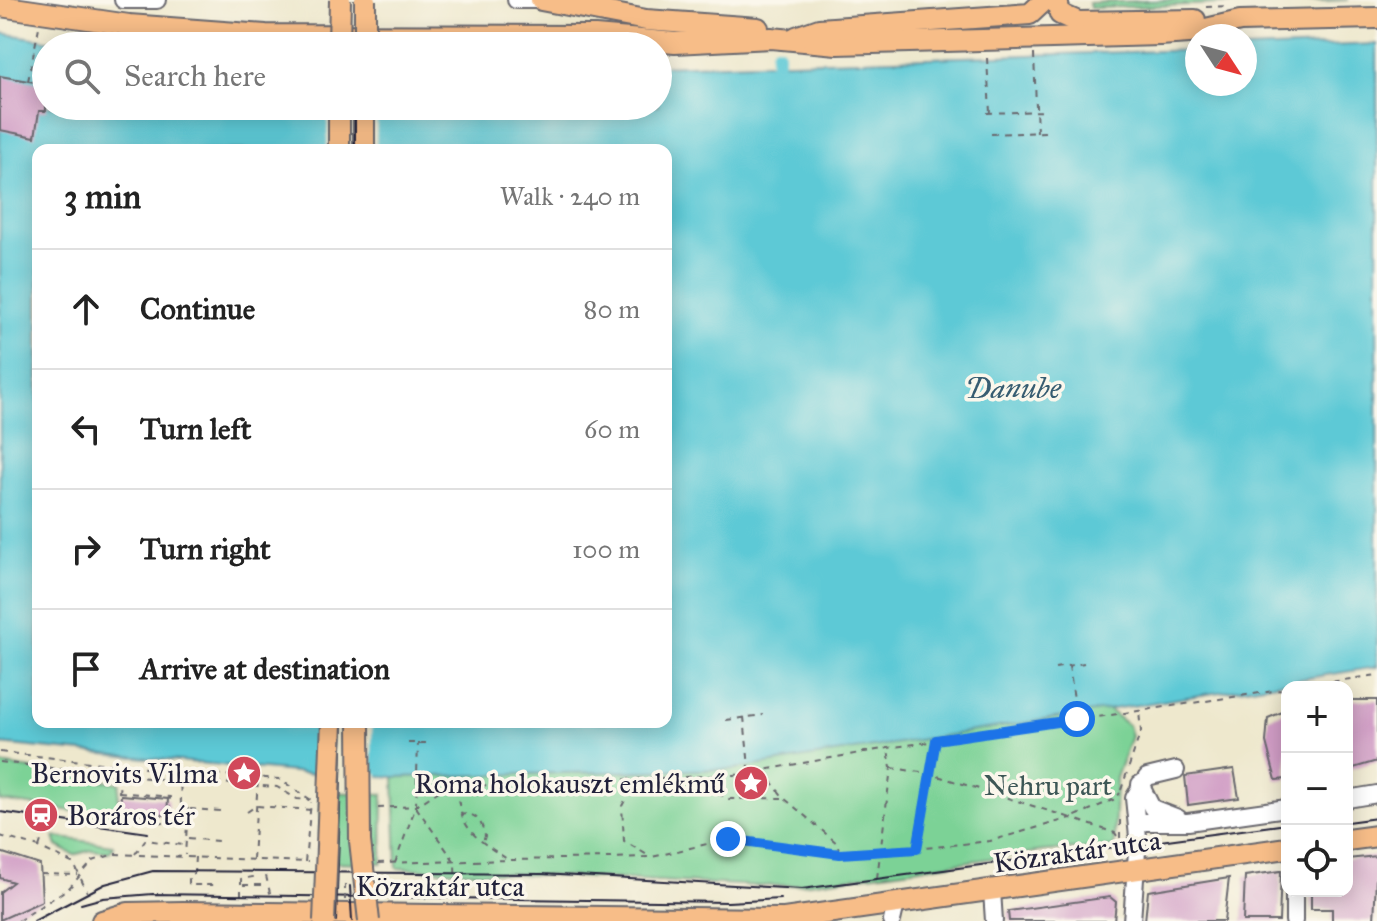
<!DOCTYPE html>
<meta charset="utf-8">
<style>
:root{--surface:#fff;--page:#f2f2f2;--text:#222;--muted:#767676;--line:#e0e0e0}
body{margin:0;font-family:"IM FELL Great Primer",serif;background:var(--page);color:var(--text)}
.controls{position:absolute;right:24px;bottom:24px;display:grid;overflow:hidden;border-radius:16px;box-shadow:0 4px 20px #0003}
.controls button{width:72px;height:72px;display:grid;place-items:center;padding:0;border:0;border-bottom:2px solid var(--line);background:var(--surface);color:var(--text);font:40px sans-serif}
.compass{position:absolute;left:1185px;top:24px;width:72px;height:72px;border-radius:50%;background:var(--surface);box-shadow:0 4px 20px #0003;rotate:126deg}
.stop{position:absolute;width:24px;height:24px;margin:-18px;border:6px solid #1a73e8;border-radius:50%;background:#fff}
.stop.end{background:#1a73e8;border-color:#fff;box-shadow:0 2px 8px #0008}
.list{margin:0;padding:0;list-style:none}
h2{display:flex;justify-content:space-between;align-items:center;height:104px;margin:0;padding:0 32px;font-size:34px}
h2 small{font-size:26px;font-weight:400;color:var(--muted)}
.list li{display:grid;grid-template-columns:52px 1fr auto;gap:24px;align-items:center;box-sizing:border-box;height:120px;padding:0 32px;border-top:2px solid var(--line)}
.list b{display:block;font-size:30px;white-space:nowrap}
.list em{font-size:26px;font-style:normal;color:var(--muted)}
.icon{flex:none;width:44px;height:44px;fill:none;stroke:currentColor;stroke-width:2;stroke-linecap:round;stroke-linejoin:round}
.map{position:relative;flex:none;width:1377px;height:921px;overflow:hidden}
.search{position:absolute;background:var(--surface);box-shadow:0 4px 20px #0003;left:32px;top:32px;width:640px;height:88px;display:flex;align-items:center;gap:20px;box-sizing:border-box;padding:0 28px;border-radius:44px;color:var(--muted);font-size:30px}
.panel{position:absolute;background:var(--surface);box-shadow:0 4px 20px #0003;left:32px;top:144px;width:640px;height:584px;border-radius:16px}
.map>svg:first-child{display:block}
.green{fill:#7bd296;stroke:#4e7a68;stroke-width:2}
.water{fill:#5dc9d6;stroke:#407688;stroke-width:2;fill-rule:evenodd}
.pier{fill:#eee8cd}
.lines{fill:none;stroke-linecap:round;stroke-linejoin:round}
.canal{stroke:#5dc9d6;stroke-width:14}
.building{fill:#d09cc5}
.minor-casing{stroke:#69676e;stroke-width:20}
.major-casing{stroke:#69676e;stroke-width:24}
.path{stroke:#69676e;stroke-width:2;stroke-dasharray:6 6;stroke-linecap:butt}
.minor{stroke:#fff;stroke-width:16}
.major{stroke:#f7bd88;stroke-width:20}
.tram{stroke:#22223b;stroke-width:2}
.major-bridge-casing{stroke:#69676e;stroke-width:24;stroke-linecap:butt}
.path-bridge{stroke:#69676e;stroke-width:2;stroke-dasharray:6 6;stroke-linecap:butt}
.major-bridge{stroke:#f7bd88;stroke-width:20}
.route{stroke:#1a73e8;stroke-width:10}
.labels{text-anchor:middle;stroke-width:7;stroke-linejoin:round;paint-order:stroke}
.poi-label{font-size:28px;fill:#22223b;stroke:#fbf7ec;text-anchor:end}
.park-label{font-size:28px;fill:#3d5756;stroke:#fbf7ec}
.street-label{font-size:28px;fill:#22223b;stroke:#fbf7ec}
.water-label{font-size:30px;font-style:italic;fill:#375c71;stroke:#fbf7ec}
</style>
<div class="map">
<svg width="1377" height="921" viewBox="0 0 1377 921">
<rect width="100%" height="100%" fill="#fbf7ec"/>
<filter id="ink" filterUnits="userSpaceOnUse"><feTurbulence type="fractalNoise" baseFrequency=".0125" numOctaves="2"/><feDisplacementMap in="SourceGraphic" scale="16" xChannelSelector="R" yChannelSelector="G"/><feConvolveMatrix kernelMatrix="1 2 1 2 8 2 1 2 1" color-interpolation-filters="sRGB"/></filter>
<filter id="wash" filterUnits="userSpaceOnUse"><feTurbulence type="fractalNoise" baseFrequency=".006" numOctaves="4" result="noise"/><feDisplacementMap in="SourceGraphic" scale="32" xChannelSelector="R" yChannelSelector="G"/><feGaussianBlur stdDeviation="1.8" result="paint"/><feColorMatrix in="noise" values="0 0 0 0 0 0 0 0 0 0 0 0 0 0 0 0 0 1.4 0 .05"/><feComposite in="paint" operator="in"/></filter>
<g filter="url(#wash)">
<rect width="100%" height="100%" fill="#eee8cd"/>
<g class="green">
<polygon points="1180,0 1348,0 1090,8 1089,3"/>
<polygon points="1106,708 1128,725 1131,736 1116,778 1114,847 1045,851 794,885 760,886 397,868 394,777 735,769"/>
<polygon points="0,764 120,783 116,817 0,801"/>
<polygon points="321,792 383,794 382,863 319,862"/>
<polygon points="54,837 113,845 113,848 109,852 92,850 74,855 57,846"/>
</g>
<path class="water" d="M0 33 86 46H46V106H658V66L1197 50V84H1245V49L1377 44V667L735 769 394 777 316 774 0 744ZM38 150H666V722H38Z"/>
<g class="pier">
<polygon points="328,106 377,106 376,150 327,150"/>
<polygon points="321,722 372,722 372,773 379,774 378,780 313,778 320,776"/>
</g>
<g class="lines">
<polyline class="canal" points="776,80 777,53"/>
</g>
<g id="blocks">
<g class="building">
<polygon points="0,76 46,84 46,111 39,111 35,137 0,130"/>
<polygon points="1347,700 1377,700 1377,761 1347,770"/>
<polygon points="1287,710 1287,779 1276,780 1266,742 1268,718"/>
<polygon points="1234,769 1239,798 1188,805 1185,776"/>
<polygon points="121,795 168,799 167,815 120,812"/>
<polygon points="0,852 40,865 42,901 0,920 0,892 13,882 0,878"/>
<polygon points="1377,856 1374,921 1332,921 1332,909 1311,909 1311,891 1347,891 1347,859"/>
<polygon points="1281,871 1279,921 1243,921 1245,876"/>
<polygon points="1229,878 1224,921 1145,921 1148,891"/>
<polygon points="1110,897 1116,902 1114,921 1009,921 1008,911"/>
</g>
</g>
</g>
<g filter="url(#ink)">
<use href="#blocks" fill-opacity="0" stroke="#69676e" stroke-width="2"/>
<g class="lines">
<g class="minor-casing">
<g id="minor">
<polyline points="123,0 157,0"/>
<polyline points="516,0 543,0"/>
<polyline points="1140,784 1152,808 1178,818"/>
<polyline points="1347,799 1377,794"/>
<polyline points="1137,822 1188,822 1287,808"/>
<polyline points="992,891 994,921"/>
<polyline points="892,921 896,904"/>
<polyline points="1132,921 1138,837 1134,798 1147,777 1176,770"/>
<polyline points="1294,921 1294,891"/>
</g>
</g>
<g class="major-casing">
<g id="major">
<polyline points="541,0 646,20 758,28"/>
<polyline points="1057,0 1060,14 1078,22 1195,20"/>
<polyline points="0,6 129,25 266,35 595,36 675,43 771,38 837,44 1160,35 1189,33 1240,21 1377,18"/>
<polyline points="796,37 819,29 1030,14 1045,0"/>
<polyline points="339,150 339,106"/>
<polyline points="364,150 364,106"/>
<polyline points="1347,840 1377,836"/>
<polyline points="102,921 128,913 183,912 780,919"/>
<polyline points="770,921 1287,848"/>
</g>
</g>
<g class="path">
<polyline points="1206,7 1227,6"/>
<polyline points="76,46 78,36"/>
<polyline points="1034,54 1037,133"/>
<polyline points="987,58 990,113"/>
<polyline points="28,81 39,27"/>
<polyline points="987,113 1046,111"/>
<polyline points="991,134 1047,132"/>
<polyline points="1069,666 1077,719"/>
<polyline points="1055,668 1084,663"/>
<polyline points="1297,687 1377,675"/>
<polyline points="744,717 749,767"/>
<polyline points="726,720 763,715"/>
<polyline points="408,743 427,743"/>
<polyline points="0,752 181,772 279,779 311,800"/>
<polyline points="0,762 120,776 277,787 297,799 309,800"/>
<polyline points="891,768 928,773 1071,818 1115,799 1120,793"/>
<polyline points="763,771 784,798 838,844 839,852"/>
<polyline points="180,774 181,805 188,809 185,855"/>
<polyline points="685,778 729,799 782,798"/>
<polyline points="636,780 622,806 624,841 649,856"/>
<path d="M457 788C460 830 474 837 507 859"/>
<polyline points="1121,790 1141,731 1139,712"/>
<polyline points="119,792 170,797 169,823"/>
<polyline points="755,798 771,783"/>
<polyline points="416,807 455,862 456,900"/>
<polyline points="378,808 416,806 445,787 735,775 888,748 1287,689"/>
<polyline points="190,809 220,811"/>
<polyline points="247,812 256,806 312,810"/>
<path d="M460 815C476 811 482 822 485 836L483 842"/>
<polyline points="117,817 121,768"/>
<polyline points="146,821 186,824"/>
<polyline points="0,836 39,847 74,864 87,892"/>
<polyline points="188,838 218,841"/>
<polyline points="1120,838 1120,816"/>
<polyline points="39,847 46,826"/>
<polyline points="917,848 936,740"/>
<polyline points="135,854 145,840 184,845"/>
<polyline points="195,857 194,873 189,876 189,885 215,885"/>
<polyline points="253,859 258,778"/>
<polyline points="305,862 311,802"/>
<polyline points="378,863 652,857 728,839 808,852 878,853 990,841 1071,818 1115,833 1120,840"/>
<polyline points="395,863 416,806 418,743"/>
<polyline points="41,874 78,875"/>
<polyline points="266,876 271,897"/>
<polyline points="877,878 891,768 888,749"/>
<polyline points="345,884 345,895"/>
<polyline points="243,885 266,885"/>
<polyline points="241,896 241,879 259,876"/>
<polyline points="18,921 69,888 93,861 114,854 308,862"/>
</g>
<use href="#minor" class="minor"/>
<use href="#major" class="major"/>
<g class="tram">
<polyline points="356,46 356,0"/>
<polyline points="355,150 355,106"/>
<polyline points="0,812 148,833"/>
<polyline points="1347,822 1377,818"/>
<polyline points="350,886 352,921"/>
<polyline points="81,904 103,898 153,894 728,902 780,899"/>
<polyline points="34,921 105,884 153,871 542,874 802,889 1287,824"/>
<polyline points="336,921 343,722"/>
</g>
<g class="major-bridge-casing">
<g id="major-bridge">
<polyline points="339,46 340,0"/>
<polyline points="365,46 365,0"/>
<polyline points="359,722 360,841 369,921"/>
<polyline points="324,921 332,722"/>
</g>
</g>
<polyline class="path-bridge" points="345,895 345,900"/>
<use href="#major-bridge" class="major-bridge"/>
</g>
</g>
<g class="lines" filter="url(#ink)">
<polyline class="route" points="728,839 840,854 917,849 936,740 1077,719"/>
</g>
<defs>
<g id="sight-disc" transform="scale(1.8)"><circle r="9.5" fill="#d1495b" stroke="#fbf7ec"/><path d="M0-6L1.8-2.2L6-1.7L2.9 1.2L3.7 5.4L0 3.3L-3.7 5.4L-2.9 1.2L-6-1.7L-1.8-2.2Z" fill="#fff"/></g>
<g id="station-disc" transform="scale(1.8)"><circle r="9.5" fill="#d1495b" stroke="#fbf7ec"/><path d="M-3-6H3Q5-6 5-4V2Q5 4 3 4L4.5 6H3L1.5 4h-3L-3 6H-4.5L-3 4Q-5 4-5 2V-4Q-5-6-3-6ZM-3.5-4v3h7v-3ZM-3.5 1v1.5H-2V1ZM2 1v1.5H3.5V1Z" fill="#fff"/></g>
</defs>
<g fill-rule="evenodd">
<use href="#sight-disc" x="244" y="773"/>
<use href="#sight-disc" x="751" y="783"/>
<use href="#station-disc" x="41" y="815"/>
</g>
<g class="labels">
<g class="poi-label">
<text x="218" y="783">Bernovits Vilma</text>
<text x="725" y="793">Roma holokauszt emlékmű</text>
<text x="67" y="825" text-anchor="start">Boráros tér</text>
</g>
<g class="park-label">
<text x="1048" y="795">Nehru part</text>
</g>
<g class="street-label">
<text transform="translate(1077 851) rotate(-8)" y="10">Közraktár utca</text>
<text x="440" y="896">Közraktár utca</text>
</g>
<g class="water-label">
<text x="1013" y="398">Danube</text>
</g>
</g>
</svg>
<div class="controls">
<button>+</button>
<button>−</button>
<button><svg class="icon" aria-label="locate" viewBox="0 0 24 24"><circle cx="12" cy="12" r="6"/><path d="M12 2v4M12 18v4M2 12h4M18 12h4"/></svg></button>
</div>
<svg class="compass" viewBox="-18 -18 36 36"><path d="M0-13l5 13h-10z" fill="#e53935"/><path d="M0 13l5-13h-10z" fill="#767676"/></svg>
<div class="stop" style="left:1077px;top:719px"></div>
<div class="stop end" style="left:728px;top:839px"></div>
<div class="search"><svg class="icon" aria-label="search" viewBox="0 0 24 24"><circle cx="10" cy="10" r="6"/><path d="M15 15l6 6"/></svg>Search here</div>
<section class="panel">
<h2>3 min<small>Walk · 240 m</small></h2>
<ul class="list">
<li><svg class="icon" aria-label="ahead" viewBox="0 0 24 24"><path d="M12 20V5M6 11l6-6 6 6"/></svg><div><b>Continue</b></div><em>80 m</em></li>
<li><svg class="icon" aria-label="left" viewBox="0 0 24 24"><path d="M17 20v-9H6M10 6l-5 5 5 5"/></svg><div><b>Turn left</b></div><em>60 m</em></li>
<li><svg class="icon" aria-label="right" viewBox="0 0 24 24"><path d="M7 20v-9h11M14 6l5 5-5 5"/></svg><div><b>Turn right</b></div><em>100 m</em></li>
<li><svg class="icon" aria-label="arrive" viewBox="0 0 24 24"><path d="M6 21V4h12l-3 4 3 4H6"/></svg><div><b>Arrive at destination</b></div></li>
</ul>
</section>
</div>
